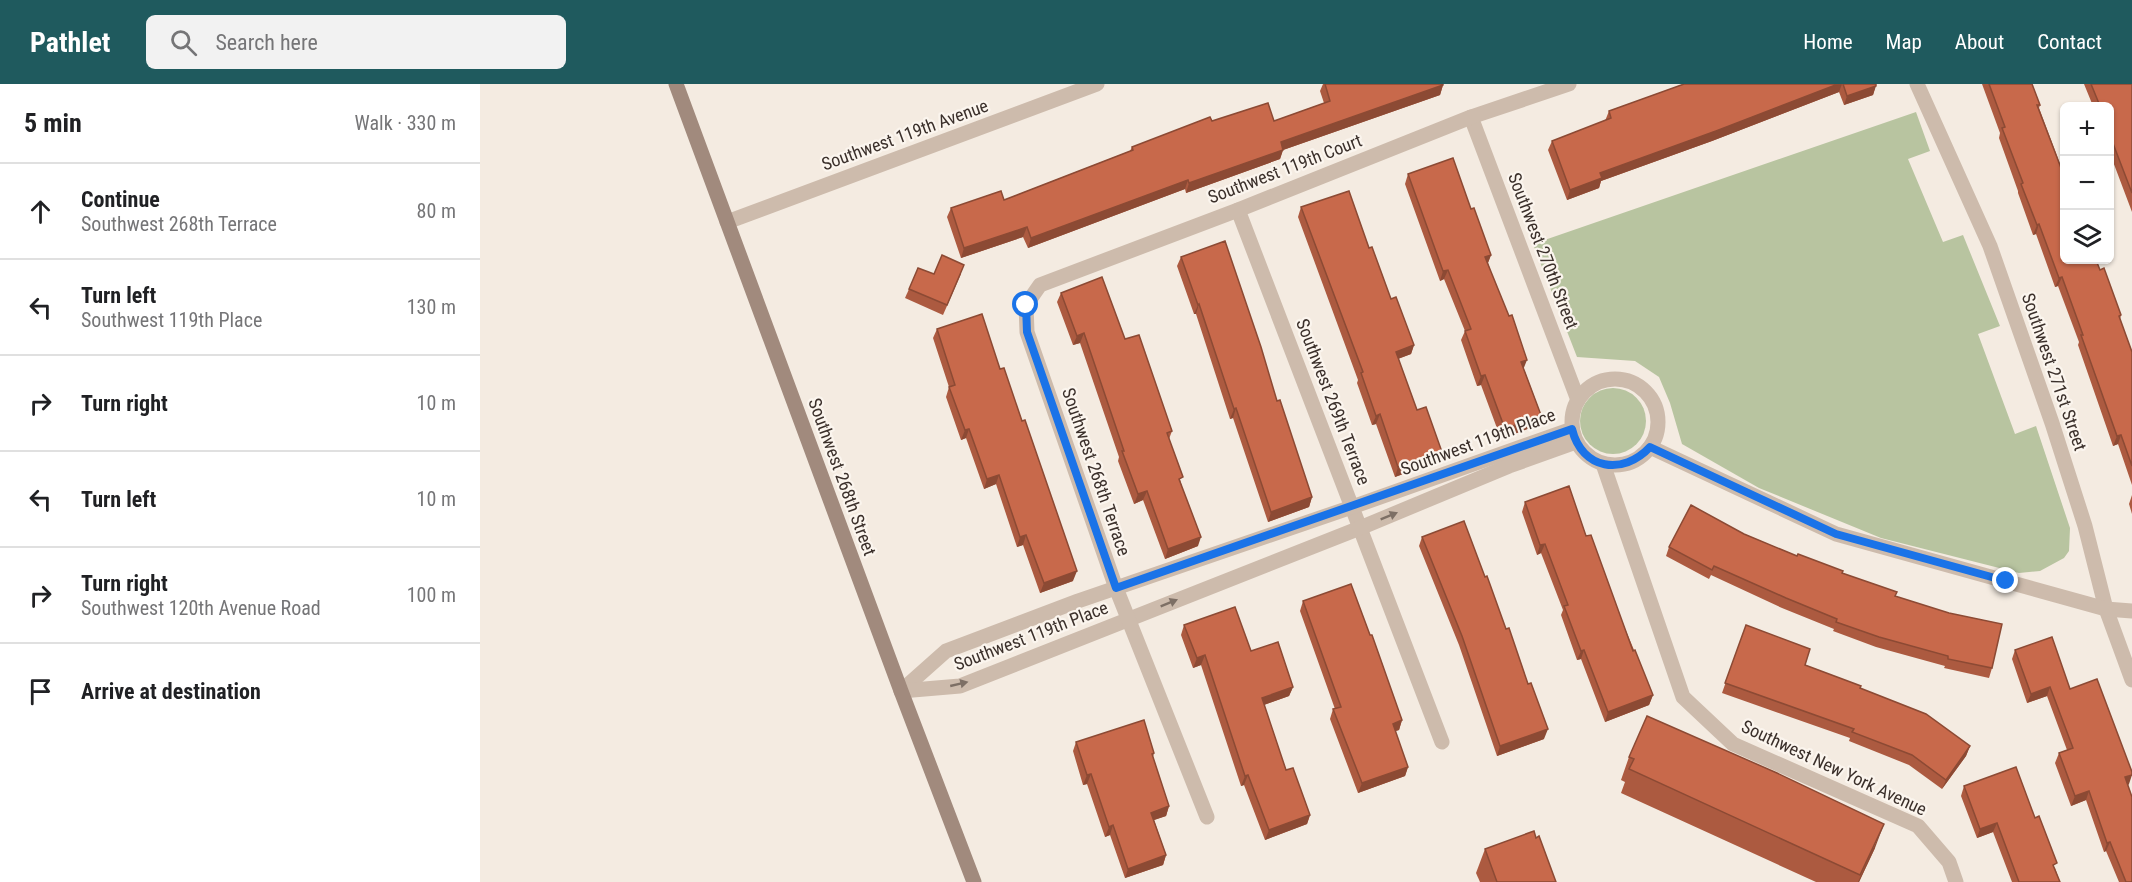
<!DOCTYPE html>
<meta charset="utf-8">
<style>
:root{--surface:#fff;--page:#f2f2f2;--text:#202124;--muted:#757577;--line:#e0e0e0;--accent:#1f5a5e}
body{margin:0;font-family:"Roboto Condensed",sans-serif;background:var(--page);color:var(--text)}
.controls{position:absolute;right:18px;top:18px;display:grid;overflow:hidden;border-radius:9px;box-shadow:0 2px 4px #0004}
.controls button{width:54px;height:54px;display:grid;place-items:center;padding:0;border:0;border-bottom:2px solid var(--line);background:var(--surface);color:var(--text);font:30px sans-serif}
.stop{position:absolute;width:18px;height:18px;margin:-14px;border:4px solid #1a73e8;border-radius:50%;background:#fff}
.stop.end{background:#1a73e8;border-color:#fff;box-shadow:0 2px 6px #0008}
.list{margin:0;padding:0;list-style:none}
h2{display:flex;justify-content:space-between;align-items:center;height:78px;margin:0;padding:0 24px;font-size:26px}
h2 small{font-size:20px;font-weight:400;color:var(--muted)}
.list li{display:grid;grid-template-columns:39px 1fr auto;gap:18px;align-items:center;box-sizing:border-box;height:96px;padding:0 24px;border-top:2px solid var(--line)}
.list b{display:block;font-size:22px;white-space:nowrap}
.list p{margin:0;font-size:20px;white-space:nowrap;color:var(--muted)}
.list em{font-size:20px;font-style:normal;color:var(--muted)}
.icon{flex:none;width:33px;height:33px;fill:none;stroke:currentColor;stroke-width:2;stroke-linecap:round;stroke-linejoin:round}
.map{position:relative;flex:none;width:1652px;height:798px;overflow:hidden}
header{display:flex;align-items:center;gap:36px;box-sizing:border-box;height:84px;padding:0 30px;background:var(--accent);color:#fff}
header strong{font-size:28px}
nav{display:flex;gap:33px;margin-inline-start:auto;font-size:21px}
.search{width:420px;height:54px;background:var(--page);display:flex;align-items:center;gap:15px;box-sizing:border-box;padding:0 21px;border-radius:9px;color:var(--muted);font-size:22px}
main{display:flex}
aside{flex:1;background:var(--surface)}
.map>svg:first-child{display:block}
.green{fill:#b8c4a0}
.lines{fill:none;stroke-linecap:round;stroke-linejoin:round}
.street{stroke:#cdbbac;stroke-width:15}
.secondary{stroke:#a18a7d;stroke-width:15}
.wall{fill:#ac5a40}
.shaded-wall{fill:#8c4a34}
.building{fill:#c8694b;stroke:#8c4a34;stroke-width:1.5}
.oneway{fill:#7d6f65}
.route{stroke:#1a73e8;stroke-width:8}
.labels{text-anchor:middle;stroke-width:4.5;stroke-linejoin:round;paint-order:stroke}
.street-label{font-size:18px;fill:#3b302b;stroke:#fbf5ee}
</style>
<header>
<strong>Pathlet</strong>
<div class="search"><svg class="icon" aria-label="search" viewBox="0 0 24 24"><circle cx="10" cy="10" r="6"/><path d="M15 15l6 6"/></svg>Search here</div>
<nav><a>Home</a><a>Map</a><a>About</a><a>Contact</a></nav>
</header>
<main>
<aside>
<h2>5 min<small>Walk · 330 m</small></h2>
<ul class="list">
<li><svg class="icon" aria-label="ahead" viewBox="0 0 24 24"><path d="M12 20V5M6 11l6-6 6 6"/></svg><div><b>Continue</b><p>Southwest 268th Terrace</p></div><em>80 m</em></li>
<li><svg class="icon" aria-label="left" viewBox="0 0 24 24"><path d="M17 20v-9H6M10 6l-5 5 5 5"/></svg><div><b>Turn left</b><p>Southwest 119th Place</p></div><em>130 m</em></li>
<li><svg class="icon" aria-label="right" viewBox="0 0 24 24"><path d="M7 20v-9h11M14 6l5 5-5 5"/></svg><div><b>Turn right</b></div><em>10 m</em></li>
<li><svg class="icon" aria-label="left" viewBox="0 0 24 24"><path d="M17 20v-9H6M10 6l-5 5 5 5"/></svg><div><b>Turn left</b></div><em>10 m</em></li>
<li><svg class="icon" aria-label="right" viewBox="0 0 24 24"><path d="M7 20v-9h11M14 6l5 5-5 5"/></svg><div><b>Turn right</b><p>Southwest 120th Avenue Road</p></div><em>100 m</em></li>
<li><svg class="icon" aria-label="arrive" viewBox="0 0 24 24"><path d="M6 21V4h12l-3 4 3 4H6"/></svg><div><b>Arrive at destination</b></div></li>
</ul>
</aside>
<div class="map">
<svg width="1652" height="798" viewBox="0 0 1652 798">
<rect width="100%" height="100%" fill="#f4ebe1"/>
<g class="green">
<polygon points="1436,28 1450,67 1428,75 1463,158 1483,151 1520,242 1498,250 1535,350 1556,342 1590,444 1589,467 1584,474 1560,487 1539,489 1401,454 1279,404 1202,360 1190,319 1179,293 1155,277 1097,273 1053,160"/>
<circle cx="1133" cy="337" r="33"/>
</g>
<g class="lines">
<g class="street">
<polyline points="1437,0 1510,162 1572,339 1605,442 1626,525 1652,596"/>
<polyline points="991,33 1098,316"/>
<polyline points="758,126 962,658"/>
<polyline points="247,138 617,0"/>
<circle cx="1135" cy="338" r="43"/>
<polyline points="1170,363 1356,450 1626,525 1652,527"/>
<polyline points="1123,380 1203,613 1253,660 1438,742 1469,778 1476,798"/>
<polyline points="421,607 466,567 598,517 872,423 1092,345"/>
<polyline points="421,607 480,602 880,444 1029,382 1096,358"/>
<polyline points="727,733 636,504 547,248 546,221 560,201 758,126 991,33 1089,0"/>
</g>
<polyline class="secondary" points="196,0 421,607 494,798"/>
</g>
<g class="wall">
<polygon points="843,0 963,0 963,1 960,11 803,66 800,75 706,109 705,105 548,164 543,153 481,174 467,133 471,124 524,116 650,67 652,63 732,37 794,37 844,19 840,7"/>
<polygon points="1204,0 1396,0 1393,11 1364,21 1359,8 1232,57 1121,97 1119,104 1087,116 1068,66 1072,57 1125,37 1129,27"/>
<polygon points="1502,0 1552,0 1560,21 1559,24 1620,186 1641,231 1640,235 1652,268 1652,401 1638,360 1633,362 1598,261 1599,258 1578,202 1575,203 1556,150 1553,151 1538,109 1538,107 1519,54 1520,49"/>
<polygon points="1604,0 1652,0 1652,128 1629,67 1629,22 1613,22"/>
<polygon points="928,90 991,125 1011,171 1008,179 1044,285 1061,331 1058,341 1021,355 1001,301 997,302 981,256 985,247 964,195 960,197 925,100"/>
<polygon points="821,123 889,164 911,215 934,261 931,270 918,275 937,326 962,368 958,377 915,393 896,340 892,341 877,299 878,296 818,133"/>
<polygon points="701,173 797,317 832,413 829,423 788,438 753,334 750,335 716,230 714,230 697,182"/>
<polygon points="454,190 481,190 463,231 425,214 429,205"/>
<polygon points="581,209 645,255 692,347 689,355 718,462 685,475 663,416 654,420 638,377 639,373 600,259 593,261 577,218"/>
<polygon points="457,245 520,285 593,497 560,509 543,461 537,463 516,400 504,405 486,354 481,356 466,313 469,303 453,254"/>
<polygon points="1652,411 1652,430 1649,420"/>
<polygon points="1045,418 1106,452 1173,611 1169,621 1125,638 1101,575 1097,576 1081,531 1083,526 1061,469 1057,471 1042,428"/>
<polygon points="1264,450 1317,472 1362,489 1415,512 1512,584 1509,594 1464,584 1465,582 1396,563 1353,547 1354,545 1302,524 1231,491 1229,495 1186,472 1189,463"/>
<polygon points="942,453 1064,655 1017,672 979,561 939,462"/>
<polygon points="823,517 890,551 922,636 919,646 915,647 928,683 925,692 878,709 850,635 853,625 855,625 820,527"/>
<polygon points="704,541 771,567 813,603 809,612 784,621 806,686 830,731 827,740 785,756 764,701 761,702 721,581 713,584 701,551"/>
<polygon points="1266,541 1325,581 1380,604 1490,662 1486,672 1462,705 1429,681 1369,657 1370,654 1242,609"/>
<polygon points="1535,566 1590,605 1649,700 1648,701 1652,798 1639,798 1626,767 1624,768 1606,716 1591,722 1575,679 1579,669 1587,666 1567,612 1547,619 1532,575"/>
<polygon points="596,658 674,669 673,673 689,722 686,732 674,736 686,771 683,781 645,794 630,751 625,753 607,700 603,701 593,667"/>
<polygon points="1149,673 1395,764 1379,798 1336,798 1141,709 1145,698 1141,696"/>
<polygon points="1484,702 1575,784 1580,798 1532,798 1513,748 1497,754 1481,712"/>
<polygon points="1005,765 1076,798 1000,798 996,789"/>
</g>
<g class="shaded-wall">
<polygon points="1358,0 1362,0 1359,8 1232,57 1121,97 1119,104 1087,116 1090,106 1120,89"/>
<polygon points="963,1 960,11 803,66 800,75 706,109 709,99 801,58"/>
<polygon points="1396,2 1393,11 1364,21 1367,12"/>
<polygon points="708,96 705,105 548,164 551,154"/>
<polygon points="1559,140 1556,150 1553,151 1557,141"/>
<polygon points="547,143 543,153 481,174 484,164"/>
<polygon points="1011,171 1007,181 1005,173"/>
<polygon points="968,186 964,195 960,197 963,187"/>
<polygon points="1582,193 1578,202 1575,203 1579,194"/>
<polygon points="719,220 716,230 714,230 718,221"/>
<polygon points="604,249 600,259 593,261 597,252"/>
<polygon points="934,261 931,270 912,277 916,268"/>
<polygon points="1047,276 1043,286 1041,278"/>
<polygon points="1005,291 1001,301 997,302 1001,292"/>
<polygon points="756,324 753,334 750,335 754,325"/>
<polygon points="900,330 896,340 892,341 896,332"/>
<polygon points="1061,331 1058,341 1021,355 1025,345"/>
<polygon points="489,345 486,354 481,356 485,346"/>
<polygon points="1641,351 1638,360 1633,362 1637,352"/>
<polygon points="962,368 958,377 915,393 918,383"/>
<polygon points="519,391 516,400 504,405 507,395"/>
<polygon points="667,407 663,416 654,420 658,410"/>
<polygon points="832,413 829,423 788,438 791,428"/>
<polygon points="546,451 543,461 537,463 540,453"/>
<polygon points="721,453 718,462 685,475 688,465"/>
<polygon points="1065,460 1061,469 1057,471 1060,461"/>
<polygon points="597,487 593,497 560,509 564,499"/>
<polygon points="1104,566 1101,575 1097,576 1101,567"/>
<polygon points="725,571 721,581 713,584 717,574"/>
<polygon points="813,603 809,612 778,623 782,614"/>
<polygon points="1570,603 1567,612 1547,619 1551,610"/>
<polygon points="1173,611 1169,621 1125,638 1128,628"/>
<polygon points="922,636 919,646 909,649 913,640"/>
<polygon points="1068,645 1064,655 1017,672 1020,662"/>
<polygon points="1490,662 1486,672 1462,705 1466,696"/>
<polygon points="928,683 925,692 878,709 882,699"/>
<polygon points="611,690 607,700 603,701 607,691"/>
<polygon points="768,691 764,701 761,702 765,692"/>
<polygon points="1652,691 1649,700 1642,703 1645,693"/>
<polygon points="1609,707 1606,716 1591,722 1595,712"/>
<polygon points="689,722 686,732 668,738 671,729"/>
<polygon points="830,731 827,740 785,756 789,746"/>
<polygon points="1517,739 1513,748 1497,754 1500,745"/>
<polygon points="1404,740 1395,764 1379,798 1378,798"/>
<polygon points="633,741 630,751 625,753 629,743"/>
<polygon points="1630,758 1626,767 1624,768 1627,759"/>
<polygon points="686,771 683,781 645,794 648,785"/>
</g>
<g class="building">
<polygon points="845,0 963,0 963,1 801,58 803,66 709,99 708,96 551,154 547,143 484,164 471,124 521,107 524,116 653,66 652,63 730,33 732,37 788,19 794,37 850,17"/>
<polygon points="1204,0 1358,0 1236,47 1120,89 1122,94 1090,106 1072,57 1131,34 1129,27"/>
<polygon points="1363,0 1396,0 1396,2 1367,12"/>
<polygon points="1509,0 1552,0 1560,21 1557,21 1581,84 1583,83 1584,88 1584,176 1616,176 1620,186 1624,184 1641,231 1639,232 1652,268 1652,382 1641,351 1637,352 1601,251 1603,251 1582,193 1579,194 1559,140 1557,141 1541,100 1543,99 1522,44 1525,43"/>
<polygon points="1611,0 1652,0 1652,109 1629,49 1629,22 1620,22"/>
<polygon points="973,74 991,125 994,124 1011,171 1005,173 1029,232 1032,231 1047,276 1041,278 1061,331 1025,345 1005,291 1001,292 985,247 991,245 968,186 963,187 928,90"/>
<polygon points="869,107 889,164 892,163 911,215 916,213 934,261 916,268 937,326 946,323 962,368 918,383 900,330 896,332 881,289 883,288 821,123"/>
<polygon points="745,157 781,263 797,317 800,316 832,413 791,428 756,324 754,325 719,220 718,221 701,173"/>
<polygon points="462,171 484,181 467,221 429,205 438,184 454,190"/>
<polygon points="622,193 645,255 659,251 692,347 687,349 703,393 699,395 721,453 688,465 667,407 658,410 642,367 644,367 604,249 597,252 581,209"/>
<polygon points="502,230 520,285 524,284 542,337 545,336 597,487 564,499 546,451 540,453 519,391 507,395 489,345 485,346 469,303 475,301 457,245"/>
<polygon points="1089,402 1106,452 1111,451 1153,567 1155,566 1173,611 1128,628 1104,566 1101,567 1084,522 1088,521 1065,460 1060,461 1045,418"/>
<polygon points="1211,421 1264,450 1317,472 1318,470 1363,487 1362,489 1417,508 1415,512 1469,529 1522,540 1512,584 1468,575 1468,572 1399,553 1356,538 1357,535 1306,514 1234,482 1232,486 1189,463"/>
<polygon points="984,437 1005,493 1007,492 1026,545 1029,544 1048,600 1051,599 1068,645 1020,662 982,552 942,453"/>
<polygon points="871,500 890,551 892,551 922,636 913,640 928,683 882,699 853,625 861,623 823,517"/>
<polygon points="755,523 771,567 798,558 813,603 782,614 806,686 813,684 830,731 789,746 768,691 765,692 725,571 717,574 704,541"/>
<polygon points="1266,541 1330,565 1325,581 1381,602 1380,604 1446,630 1490,662 1466,696 1432,671 1372,648 1374,645 1245,599"/>
<polygon points="1572,553 1590,605 1617,595 1652,688 1652,691 1645,693 1652,713 1652,798 1646,798 1630,758 1627,759 1609,707 1595,712 1579,669 1593,664 1570,603 1551,610 1535,566"/>
<polygon points="1167,632 1297,689 1404,740 1380,791 1149,685 1154,675 1149,673"/>
<polygon points="664,636 674,669 672,670 689,722 671,729 686,771 648,785 633,741 629,743 611,690 607,691 596,658"/>
<polygon points="1536,683 1555,734 1559,732 1577,779 1573,781 1580,798 1539,798 1517,739 1500,745 1484,702"/>
<polygon points="1054,747 1056,754 1059,752 1076,798 1017,798 1005,765"/>
</g>
<defs><path id="oneway-solid" d="M-6-.8H1V-3.2L6.5 0L1 3.2V.8H-6Z" transform="scale(1.5)"/></defs>
<g class="oneway">
<use href="#oneway-solid" transform="translate(909 432) rotate(-22)"/>
<use href="#oneway-solid" transform="translate(689 519) rotate(-22)"/>
<use href="#oneway-solid" transform="translate(479 600) rotate(-13)"/>
</g>
<g class="lines">
<path class="route" d="M546 221 547 248 636 504 1092 345C1102 386 1143 392 1170 363L1356 450 1526 497"/>
</g>
<g class="labels">
<g class="street-label">
<text transform="translate(425 51) rotate(-20)" y="6">Southwest 119th Avenue</text>
<text transform="translate(805 85) rotate(-21)" y="6">Southwest 119th Court</text>
<text transform="translate(1063 167) rotate(69)" y="6">Southwest 270th Street</text>
<text transform="translate(1574 288) rotate(71)" y="6">Southwest 271st Street</text>
<text transform="translate(853 318) rotate(69)" y="6">Southwest 269th Terrace</text>
<text transform="translate(998 358) rotate(-20)" y="6">Southwest 119th Place</text>
<text transform="translate(616 388) rotate(71)" y="6">Southwest 268th Terrace</text>
<text transform="translate(362 393) rotate(70)" y="6">Southwest 268th Street</text>
<text transform="translate(551 552) rotate(-21)" y="6">Southwest 119th Place</text>
<text transform="translate(1354 684) rotate(25)" y="6">Southwest New York Avenue</text>
</g>
</g>
</svg>
<div class="controls">
<button>+</button>
<button>−</button>
<button><svg class="icon" aria-label="layers" viewBox="0 0 24 24"><path d="M12 4l9 5-9 5-9-5zM3 14l9 5 9-5"/></svg></button>
</div>
<div class="stop" style="left:546px;top:221px"></div>
<div class="stop end" style="left:1526px;top:497px"></div>
</div>
</main>
